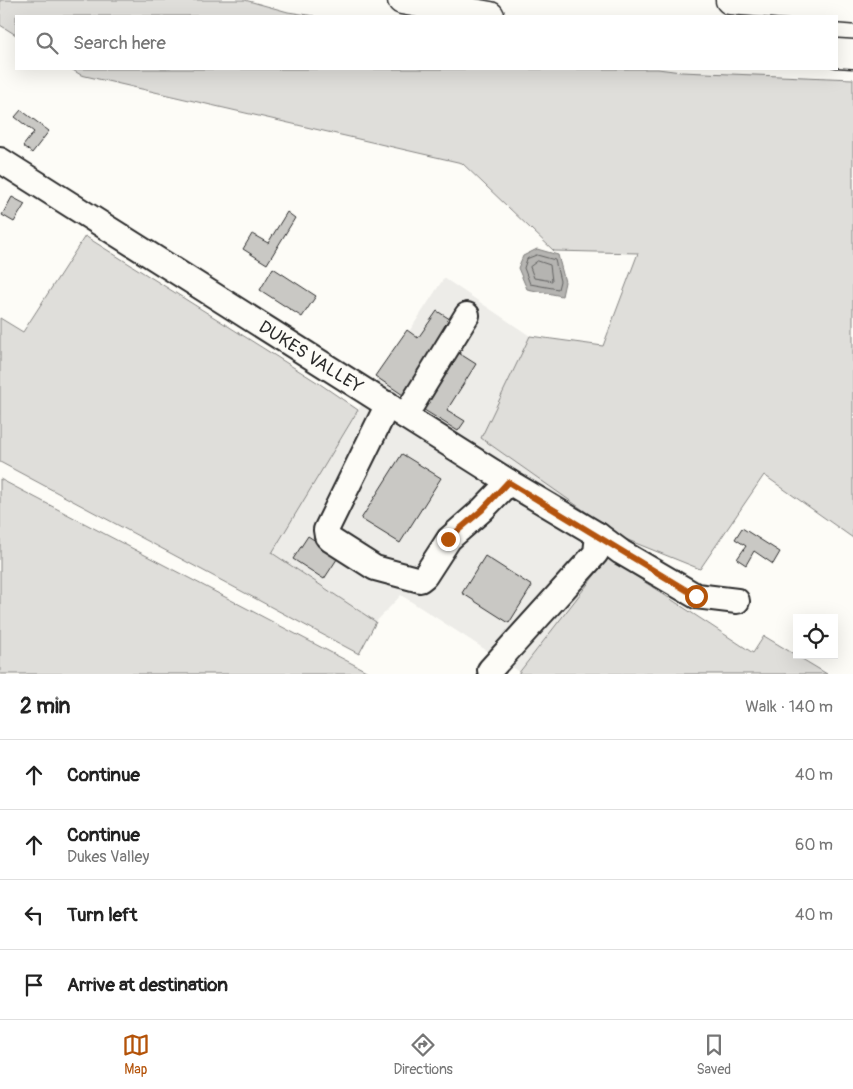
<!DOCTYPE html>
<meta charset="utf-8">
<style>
:root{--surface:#fff;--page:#f6f6f6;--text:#222;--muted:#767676;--line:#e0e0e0;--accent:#b45309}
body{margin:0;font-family:Pangolin,sans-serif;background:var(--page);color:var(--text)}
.controls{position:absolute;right:15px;bottom:15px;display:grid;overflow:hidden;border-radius:0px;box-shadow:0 5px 20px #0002}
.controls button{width:45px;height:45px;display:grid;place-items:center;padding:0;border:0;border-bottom:1px solid var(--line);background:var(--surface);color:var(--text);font:25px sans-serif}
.stop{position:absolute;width:15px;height:15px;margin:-11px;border:4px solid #b45309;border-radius:50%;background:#fff}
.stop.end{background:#b45309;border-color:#fff;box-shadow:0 1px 5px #0008}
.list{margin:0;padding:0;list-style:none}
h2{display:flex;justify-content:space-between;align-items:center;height:65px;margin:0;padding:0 20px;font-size:21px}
h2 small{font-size:16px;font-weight:400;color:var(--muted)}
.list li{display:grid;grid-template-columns:32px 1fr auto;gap:15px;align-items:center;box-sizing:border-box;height:70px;padding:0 20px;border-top:1px solid var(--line)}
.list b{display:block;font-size:19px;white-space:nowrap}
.list p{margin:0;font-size:16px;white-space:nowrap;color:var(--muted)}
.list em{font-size:16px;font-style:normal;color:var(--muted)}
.icon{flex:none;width:28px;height:28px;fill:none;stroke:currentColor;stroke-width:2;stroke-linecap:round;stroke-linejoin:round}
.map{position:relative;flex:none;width:853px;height:674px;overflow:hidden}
.search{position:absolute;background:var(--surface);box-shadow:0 5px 20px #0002;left:15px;right:15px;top:15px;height:55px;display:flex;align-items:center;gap:12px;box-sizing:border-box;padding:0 18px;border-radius:0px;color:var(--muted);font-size:19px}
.sheet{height:345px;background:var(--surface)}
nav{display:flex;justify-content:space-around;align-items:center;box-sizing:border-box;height:70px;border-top:1px solid var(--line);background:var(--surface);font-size:14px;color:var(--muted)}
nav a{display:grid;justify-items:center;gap:2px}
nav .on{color:var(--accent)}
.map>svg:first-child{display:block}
.built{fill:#edece8}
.green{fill:#dfdeda;stroke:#858482}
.water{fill:#b5b4b1;stroke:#7e7d7b}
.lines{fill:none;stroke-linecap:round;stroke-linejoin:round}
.shore{stroke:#626261;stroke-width:1}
.building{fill:#c9c8c4;stroke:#2b2b2b}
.minor-casing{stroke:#2b2b2b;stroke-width:28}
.highway-casing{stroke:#2b2b2b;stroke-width:31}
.minor{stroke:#fdfcf7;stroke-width:24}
.highway{stroke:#fdfcf7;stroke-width:28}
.route{stroke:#b45309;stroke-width:6}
.labels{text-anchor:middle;stroke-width:4;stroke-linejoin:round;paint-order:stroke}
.street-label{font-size:18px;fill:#2b2b2b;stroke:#fdfcf7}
</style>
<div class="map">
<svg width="853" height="674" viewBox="0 0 853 674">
<rect width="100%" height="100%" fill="#fdfcf7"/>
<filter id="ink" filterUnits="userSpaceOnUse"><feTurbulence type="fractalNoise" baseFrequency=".02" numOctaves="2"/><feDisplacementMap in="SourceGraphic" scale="10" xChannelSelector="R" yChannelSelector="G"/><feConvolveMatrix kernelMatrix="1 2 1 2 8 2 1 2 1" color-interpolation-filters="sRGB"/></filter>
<g filter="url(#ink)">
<polygon class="built" points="444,278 530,336 481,438 623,538 520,672 401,595 376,622 272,553 358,410"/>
<g class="green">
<polygon points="0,0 245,0 288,12 314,16 16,16 16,35 0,25"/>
<polygon points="71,69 658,69 681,72 853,79 853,538 764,475 700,569 623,538 481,438 530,336 603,346 638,253 554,251 462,163 81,75"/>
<polygon points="85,236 320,384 358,410 272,553 376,622 359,654 0,462 0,318 23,332"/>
<polygon points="0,479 372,674 0,674"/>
<polygon points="608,558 753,653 764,636 827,674 518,674"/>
</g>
<polygon class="water" points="537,249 558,255 565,282 562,296 527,289 518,268 523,256"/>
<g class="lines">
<g class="shore">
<polygon points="537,255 555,260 560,281 558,289 530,284 524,268 527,259"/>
<polygon points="538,261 550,265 552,281 534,278 530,267"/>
</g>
</g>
<g class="building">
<polygon points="21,110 49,131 32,153 23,146 34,132 15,117"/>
<polygon points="12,197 25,204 14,222 2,215"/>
<polygon points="287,212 295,218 267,264 243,249 252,234 268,243"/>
<polygon points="273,268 316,296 302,317 260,290"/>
<polygon points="437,311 453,321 403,395 375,376 407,330 418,338"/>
<polygon points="457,352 476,364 447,410 465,421 458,431 421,408"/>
<polygon points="402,454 441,478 400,543 361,519"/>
<polygon points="742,528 780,552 773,564 754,551 746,565 737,559 746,546 735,539"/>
<polygon points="308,536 339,556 324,579 293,559"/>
<polygon points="485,556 532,586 509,623 462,593"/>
</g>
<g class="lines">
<g class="minor-casing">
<g id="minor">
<path id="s1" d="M0 160 509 482 598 535 621 552 696 596 737 601"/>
<polyline points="388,404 326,530 327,536 331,540 375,568 420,580 425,576 449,539 482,510 509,482"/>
<polyline points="405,416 467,315"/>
<polyline points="490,670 596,553 598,535"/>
</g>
</g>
<g class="highway-casing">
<g id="highway">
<polyline points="402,0 490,16"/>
<polyline points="730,0 853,10"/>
<polyline points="837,53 853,54"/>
</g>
</g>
<use href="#minor" class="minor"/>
<use href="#highway" class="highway"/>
</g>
</g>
<g class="lines" filter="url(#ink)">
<polyline class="route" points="448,539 482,510 508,482 696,596"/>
</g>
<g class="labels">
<g class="street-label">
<text dy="6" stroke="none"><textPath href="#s1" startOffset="368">DUKES VALLEY</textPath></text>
</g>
</g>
</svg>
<div class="controls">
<button><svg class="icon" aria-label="locate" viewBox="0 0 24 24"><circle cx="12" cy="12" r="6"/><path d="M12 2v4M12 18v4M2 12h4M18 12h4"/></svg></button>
</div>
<div class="stop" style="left:696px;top:596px"></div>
<div class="stop end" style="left:448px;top:539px"></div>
<div class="search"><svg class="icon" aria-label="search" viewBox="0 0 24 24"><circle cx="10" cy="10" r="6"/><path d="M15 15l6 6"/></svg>Search here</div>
</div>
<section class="sheet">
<h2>2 min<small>Walk · 140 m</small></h2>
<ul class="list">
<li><svg class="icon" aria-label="ahead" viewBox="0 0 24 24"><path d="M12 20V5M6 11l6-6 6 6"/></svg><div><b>Continue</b></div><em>40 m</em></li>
<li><svg class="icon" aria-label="ahead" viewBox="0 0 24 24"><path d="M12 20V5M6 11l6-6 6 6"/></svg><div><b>Continue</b><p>Dukes Valley</p></div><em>60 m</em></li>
<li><svg class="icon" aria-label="left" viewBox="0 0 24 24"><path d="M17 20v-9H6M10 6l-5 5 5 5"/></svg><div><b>Turn left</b></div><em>40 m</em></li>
<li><svg class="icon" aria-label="arrive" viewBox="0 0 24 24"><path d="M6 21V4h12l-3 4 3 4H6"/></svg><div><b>Arrive at destination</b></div></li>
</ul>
</section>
<nav>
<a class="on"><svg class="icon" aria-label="map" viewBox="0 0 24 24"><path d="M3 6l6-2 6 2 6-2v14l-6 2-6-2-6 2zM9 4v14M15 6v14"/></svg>Map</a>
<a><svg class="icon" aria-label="directions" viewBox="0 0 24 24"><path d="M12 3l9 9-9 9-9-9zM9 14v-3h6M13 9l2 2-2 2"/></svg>Directions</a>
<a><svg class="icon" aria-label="saved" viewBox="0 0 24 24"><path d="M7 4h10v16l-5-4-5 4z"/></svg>Saved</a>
</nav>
